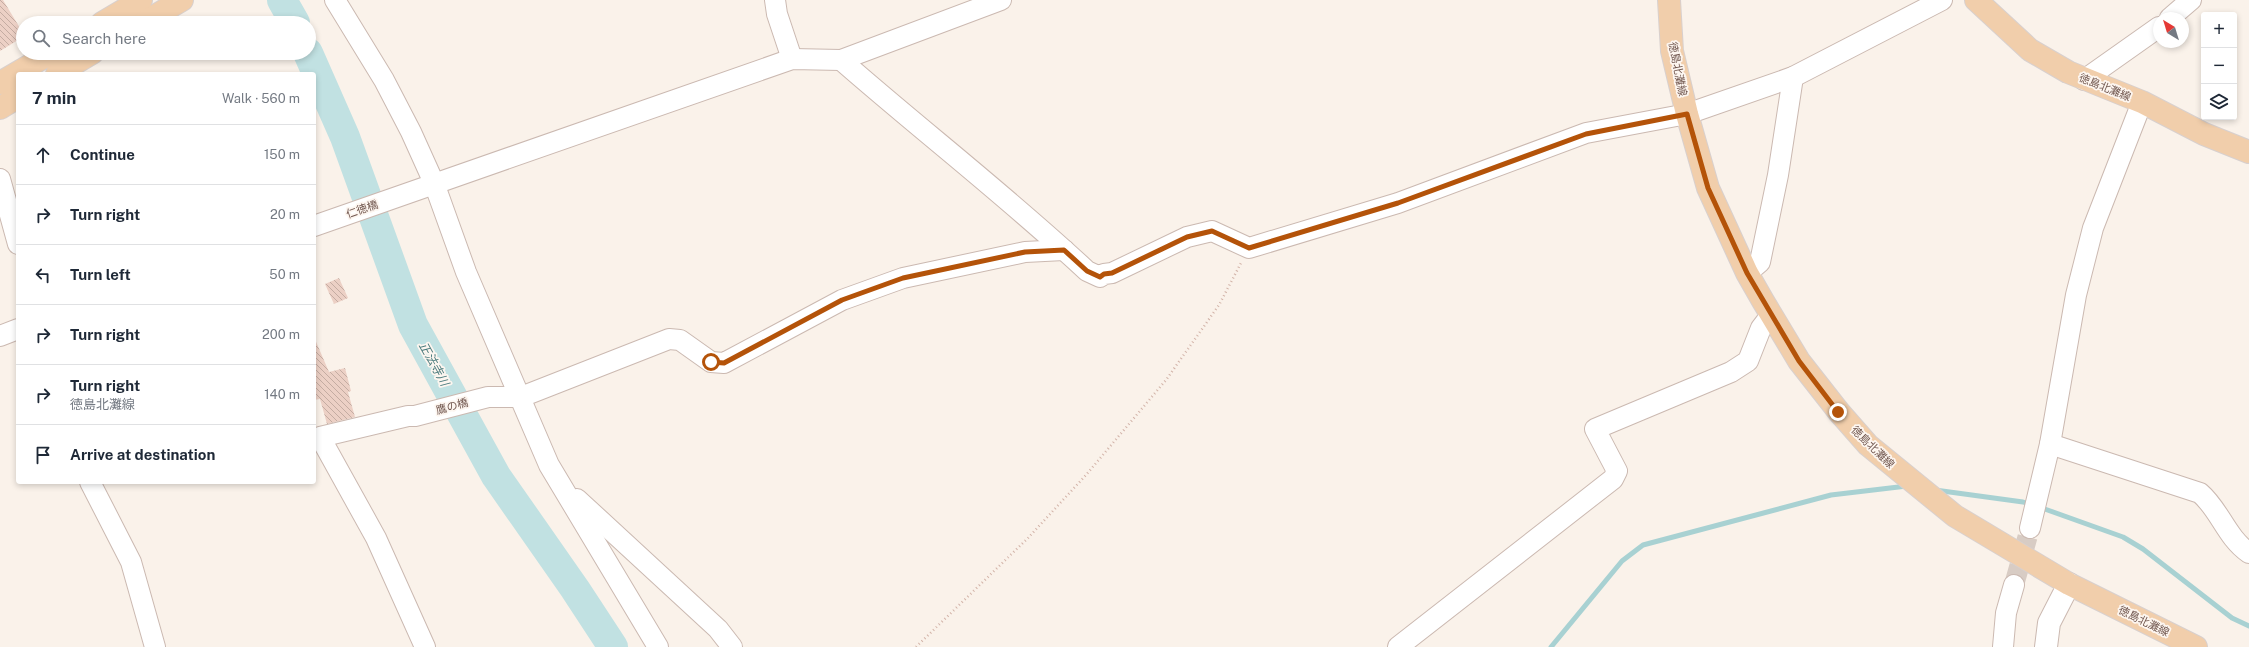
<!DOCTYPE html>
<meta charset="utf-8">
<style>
:root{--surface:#fff;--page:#f2f2f3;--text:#1f2937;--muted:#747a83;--line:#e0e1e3}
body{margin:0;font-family:"Public Sans","Noto Sans JP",sans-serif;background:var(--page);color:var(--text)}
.controls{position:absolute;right:12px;top:12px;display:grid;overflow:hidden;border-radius:4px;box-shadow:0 2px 6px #0003}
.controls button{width:36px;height:36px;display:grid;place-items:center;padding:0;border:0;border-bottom:1px solid var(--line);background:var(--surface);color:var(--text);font:20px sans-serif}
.compass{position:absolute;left:2153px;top:12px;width:36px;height:36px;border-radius:50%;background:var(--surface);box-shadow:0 2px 6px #0003;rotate:322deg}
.stop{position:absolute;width:12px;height:12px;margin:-9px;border:3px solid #b45309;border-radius:50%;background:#fff}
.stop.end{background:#b45309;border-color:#fff;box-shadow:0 1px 4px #0008}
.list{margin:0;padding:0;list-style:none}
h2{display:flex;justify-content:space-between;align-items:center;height:52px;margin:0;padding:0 16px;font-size:17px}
h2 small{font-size:13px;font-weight:400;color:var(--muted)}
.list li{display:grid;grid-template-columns:26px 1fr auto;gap:12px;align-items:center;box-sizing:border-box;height:60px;padding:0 16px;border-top:1px solid var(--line)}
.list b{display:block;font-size:15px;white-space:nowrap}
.list p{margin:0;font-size:13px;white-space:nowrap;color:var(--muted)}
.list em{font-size:13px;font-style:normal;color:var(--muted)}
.icon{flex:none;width:22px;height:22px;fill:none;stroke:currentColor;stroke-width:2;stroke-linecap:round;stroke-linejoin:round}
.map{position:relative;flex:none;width:2249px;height:647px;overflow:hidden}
.search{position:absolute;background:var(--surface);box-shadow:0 2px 6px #0003;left:16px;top:16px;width:300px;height:44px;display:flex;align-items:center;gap:10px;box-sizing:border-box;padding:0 14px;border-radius:22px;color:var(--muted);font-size:15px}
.panel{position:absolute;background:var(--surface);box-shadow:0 2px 6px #0003;left:16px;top:72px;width:300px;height:412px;border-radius:4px}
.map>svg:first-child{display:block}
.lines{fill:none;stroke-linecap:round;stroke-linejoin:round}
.stream{stroke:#a8d1d2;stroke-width:5}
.river{stroke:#c1e1e2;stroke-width:30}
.building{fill:url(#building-back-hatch)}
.minor-tunnel{stroke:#d8ccc4;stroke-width:20;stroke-dasharray:20 10;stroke-linecap:butt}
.minor-casing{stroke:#cbb9b1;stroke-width:22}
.tertiary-casing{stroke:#cbb9b1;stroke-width:24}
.primary-casing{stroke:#d8d0ce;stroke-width:24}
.path{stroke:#d2b3a8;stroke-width:2.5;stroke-dasharray:1 3;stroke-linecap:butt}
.minor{stroke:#fff;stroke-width:20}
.tertiary{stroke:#fff;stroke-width:22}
.primary{stroke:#f1ceab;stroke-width:22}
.route{stroke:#b45309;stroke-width:5}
.labels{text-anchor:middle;stroke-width:3.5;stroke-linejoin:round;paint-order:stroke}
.street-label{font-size:11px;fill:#725850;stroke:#fdf6f0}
.water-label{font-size:12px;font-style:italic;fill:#497a7c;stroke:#fdf6f0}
</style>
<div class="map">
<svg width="2249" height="647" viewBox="0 0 2249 647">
<defs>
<pattern id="building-back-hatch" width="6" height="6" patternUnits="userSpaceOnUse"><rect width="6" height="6" fill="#ecd0c5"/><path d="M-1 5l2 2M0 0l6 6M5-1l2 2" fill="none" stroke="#c4aca2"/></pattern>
</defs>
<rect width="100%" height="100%" fill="#faf2ea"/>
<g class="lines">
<g class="stream">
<polyline points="1935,490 2023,502 2032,505"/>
<polyline points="2039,507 2123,537 2143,549 2232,618 2249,626"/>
<polyline points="1551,647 1622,561 1643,545 1831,495 1907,486"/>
</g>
<g class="river">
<polyline points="282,0 295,23"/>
<polyline points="308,53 345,137 413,325 496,476 575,589 613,647"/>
</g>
</g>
<g class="building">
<polygon points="0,0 3,0 23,33 23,37 0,51"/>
<polygon points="339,278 348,298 334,304 325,284"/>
<polygon points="314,337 329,372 345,368 351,391 348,392 355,417 327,424 320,399 314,400"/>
</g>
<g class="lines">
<polyline class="minor-tunnel" points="2014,585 2030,528"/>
<g class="minor-casing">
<g id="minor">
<polyline points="335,0 384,80 411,132 434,183 466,272 549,465 658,647"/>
<polyline points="775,0 777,14 792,59"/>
<polyline points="2170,18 2191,0"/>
<path d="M841 60C922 131 1008 197 1087 271L1100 277 1104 274 1112 273 1187 237 1212 231 1249 248 1398 203 1586 133 1687 114 1793 77 1942 0"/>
<polyline points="2084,80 2159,27"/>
<polyline points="0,179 18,244"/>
<polyline points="314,226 792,59 841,60 1001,0"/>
<polyline points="1747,273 1760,262 1778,175 1793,77"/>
<polyline points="0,336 18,329"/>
<path d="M2050 444 2200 493C2220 510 2226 537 2249 553"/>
<polyline points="90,482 131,562 155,647"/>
<polyline points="577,499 718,629 732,647"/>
<polyline points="2030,528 2050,444 2076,295 2093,228 2142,102"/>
<polyline points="425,647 376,538 320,437 408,416 415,416 488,397 521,397 669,339 680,340 711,362 724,363 842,300 903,278 1025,252 1064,250"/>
<polyline points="1398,647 1613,479 1617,471 1595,429 1731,372 1748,361 1761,328 1771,315"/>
<polyline points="2003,647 2006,613 2014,585"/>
</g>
</g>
<g class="tertiary-casing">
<polyline id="tertiary" points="2046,647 2049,623 2069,584"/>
</g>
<g class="primary-casing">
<g id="primary">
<polyline points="1669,0 1672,51 1687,114 1708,188 1747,273 1763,301 1799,361 1839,412 1868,445 1955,516 2069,584 2196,647"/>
<polyline points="1976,0 2030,50 2068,72 2142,102 2204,134 2249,152"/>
<polyline points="102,23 141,0"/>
<polyline points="143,23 182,0"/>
<polyline points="57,74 92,53"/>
<polyline points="0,83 51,53"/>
<polyline points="0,108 18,97"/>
</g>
</g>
<polyline class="path" points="916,647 1028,538 1086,475 1166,380 1219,305 1241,263"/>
<use href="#minor" class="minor"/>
<use href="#tertiary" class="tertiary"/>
<use href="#primary" class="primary"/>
</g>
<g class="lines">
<polyline class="route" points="711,362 724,363 842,300 903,278 1025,252 1064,250 1087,271 1100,277 1104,274 1112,273 1187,237 1212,231 1249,248 1398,203 1586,134 1687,114 1708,188 1747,273 1799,361 1838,412"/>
</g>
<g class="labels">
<g class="street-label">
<text transform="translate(1678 69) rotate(79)" y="4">徳島北灘線</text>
<text transform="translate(2105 87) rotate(22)" y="4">徳島北灘線</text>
<text transform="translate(362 209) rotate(-19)" y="4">仁徳橋</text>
<text transform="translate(452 406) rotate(-15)" y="4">鷹の橋</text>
<text transform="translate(1873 447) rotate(44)" y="4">徳島北灘線</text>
<text transform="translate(2144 621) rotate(26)" y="4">徳島北灘線</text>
</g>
<g class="water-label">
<text transform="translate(434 364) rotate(61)" y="4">正法寺川</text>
</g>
</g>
</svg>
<div class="controls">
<button>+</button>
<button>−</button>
<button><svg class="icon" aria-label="layers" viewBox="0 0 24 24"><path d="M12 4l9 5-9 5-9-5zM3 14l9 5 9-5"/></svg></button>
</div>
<svg class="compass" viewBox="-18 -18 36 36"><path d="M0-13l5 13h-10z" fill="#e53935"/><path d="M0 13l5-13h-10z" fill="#747a83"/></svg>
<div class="stop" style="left:711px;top:362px"></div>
<div class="stop end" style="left:1838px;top:412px"></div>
<div class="search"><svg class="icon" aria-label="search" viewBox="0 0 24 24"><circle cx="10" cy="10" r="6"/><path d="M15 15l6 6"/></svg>Search here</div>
<section class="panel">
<h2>7 min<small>Walk · 560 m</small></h2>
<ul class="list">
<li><svg class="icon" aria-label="ahead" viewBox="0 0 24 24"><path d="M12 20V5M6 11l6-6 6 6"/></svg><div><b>Continue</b></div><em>150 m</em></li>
<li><svg class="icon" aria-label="right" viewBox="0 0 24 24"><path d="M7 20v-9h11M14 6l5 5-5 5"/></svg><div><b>Turn right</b></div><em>20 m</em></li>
<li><svg class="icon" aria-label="left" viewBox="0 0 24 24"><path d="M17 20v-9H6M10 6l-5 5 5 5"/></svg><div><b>Turn left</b></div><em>50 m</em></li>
<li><svg class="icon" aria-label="right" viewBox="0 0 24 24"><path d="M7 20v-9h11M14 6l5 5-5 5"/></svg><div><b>Turn right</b></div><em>200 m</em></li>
<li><svg class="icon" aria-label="right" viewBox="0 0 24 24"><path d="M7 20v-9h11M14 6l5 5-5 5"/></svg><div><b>Turn right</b><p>徳島北灘線</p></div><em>140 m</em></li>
<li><svg class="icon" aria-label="arrive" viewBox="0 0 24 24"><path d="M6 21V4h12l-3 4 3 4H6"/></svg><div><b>Arrive at destination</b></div></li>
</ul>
</section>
</div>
